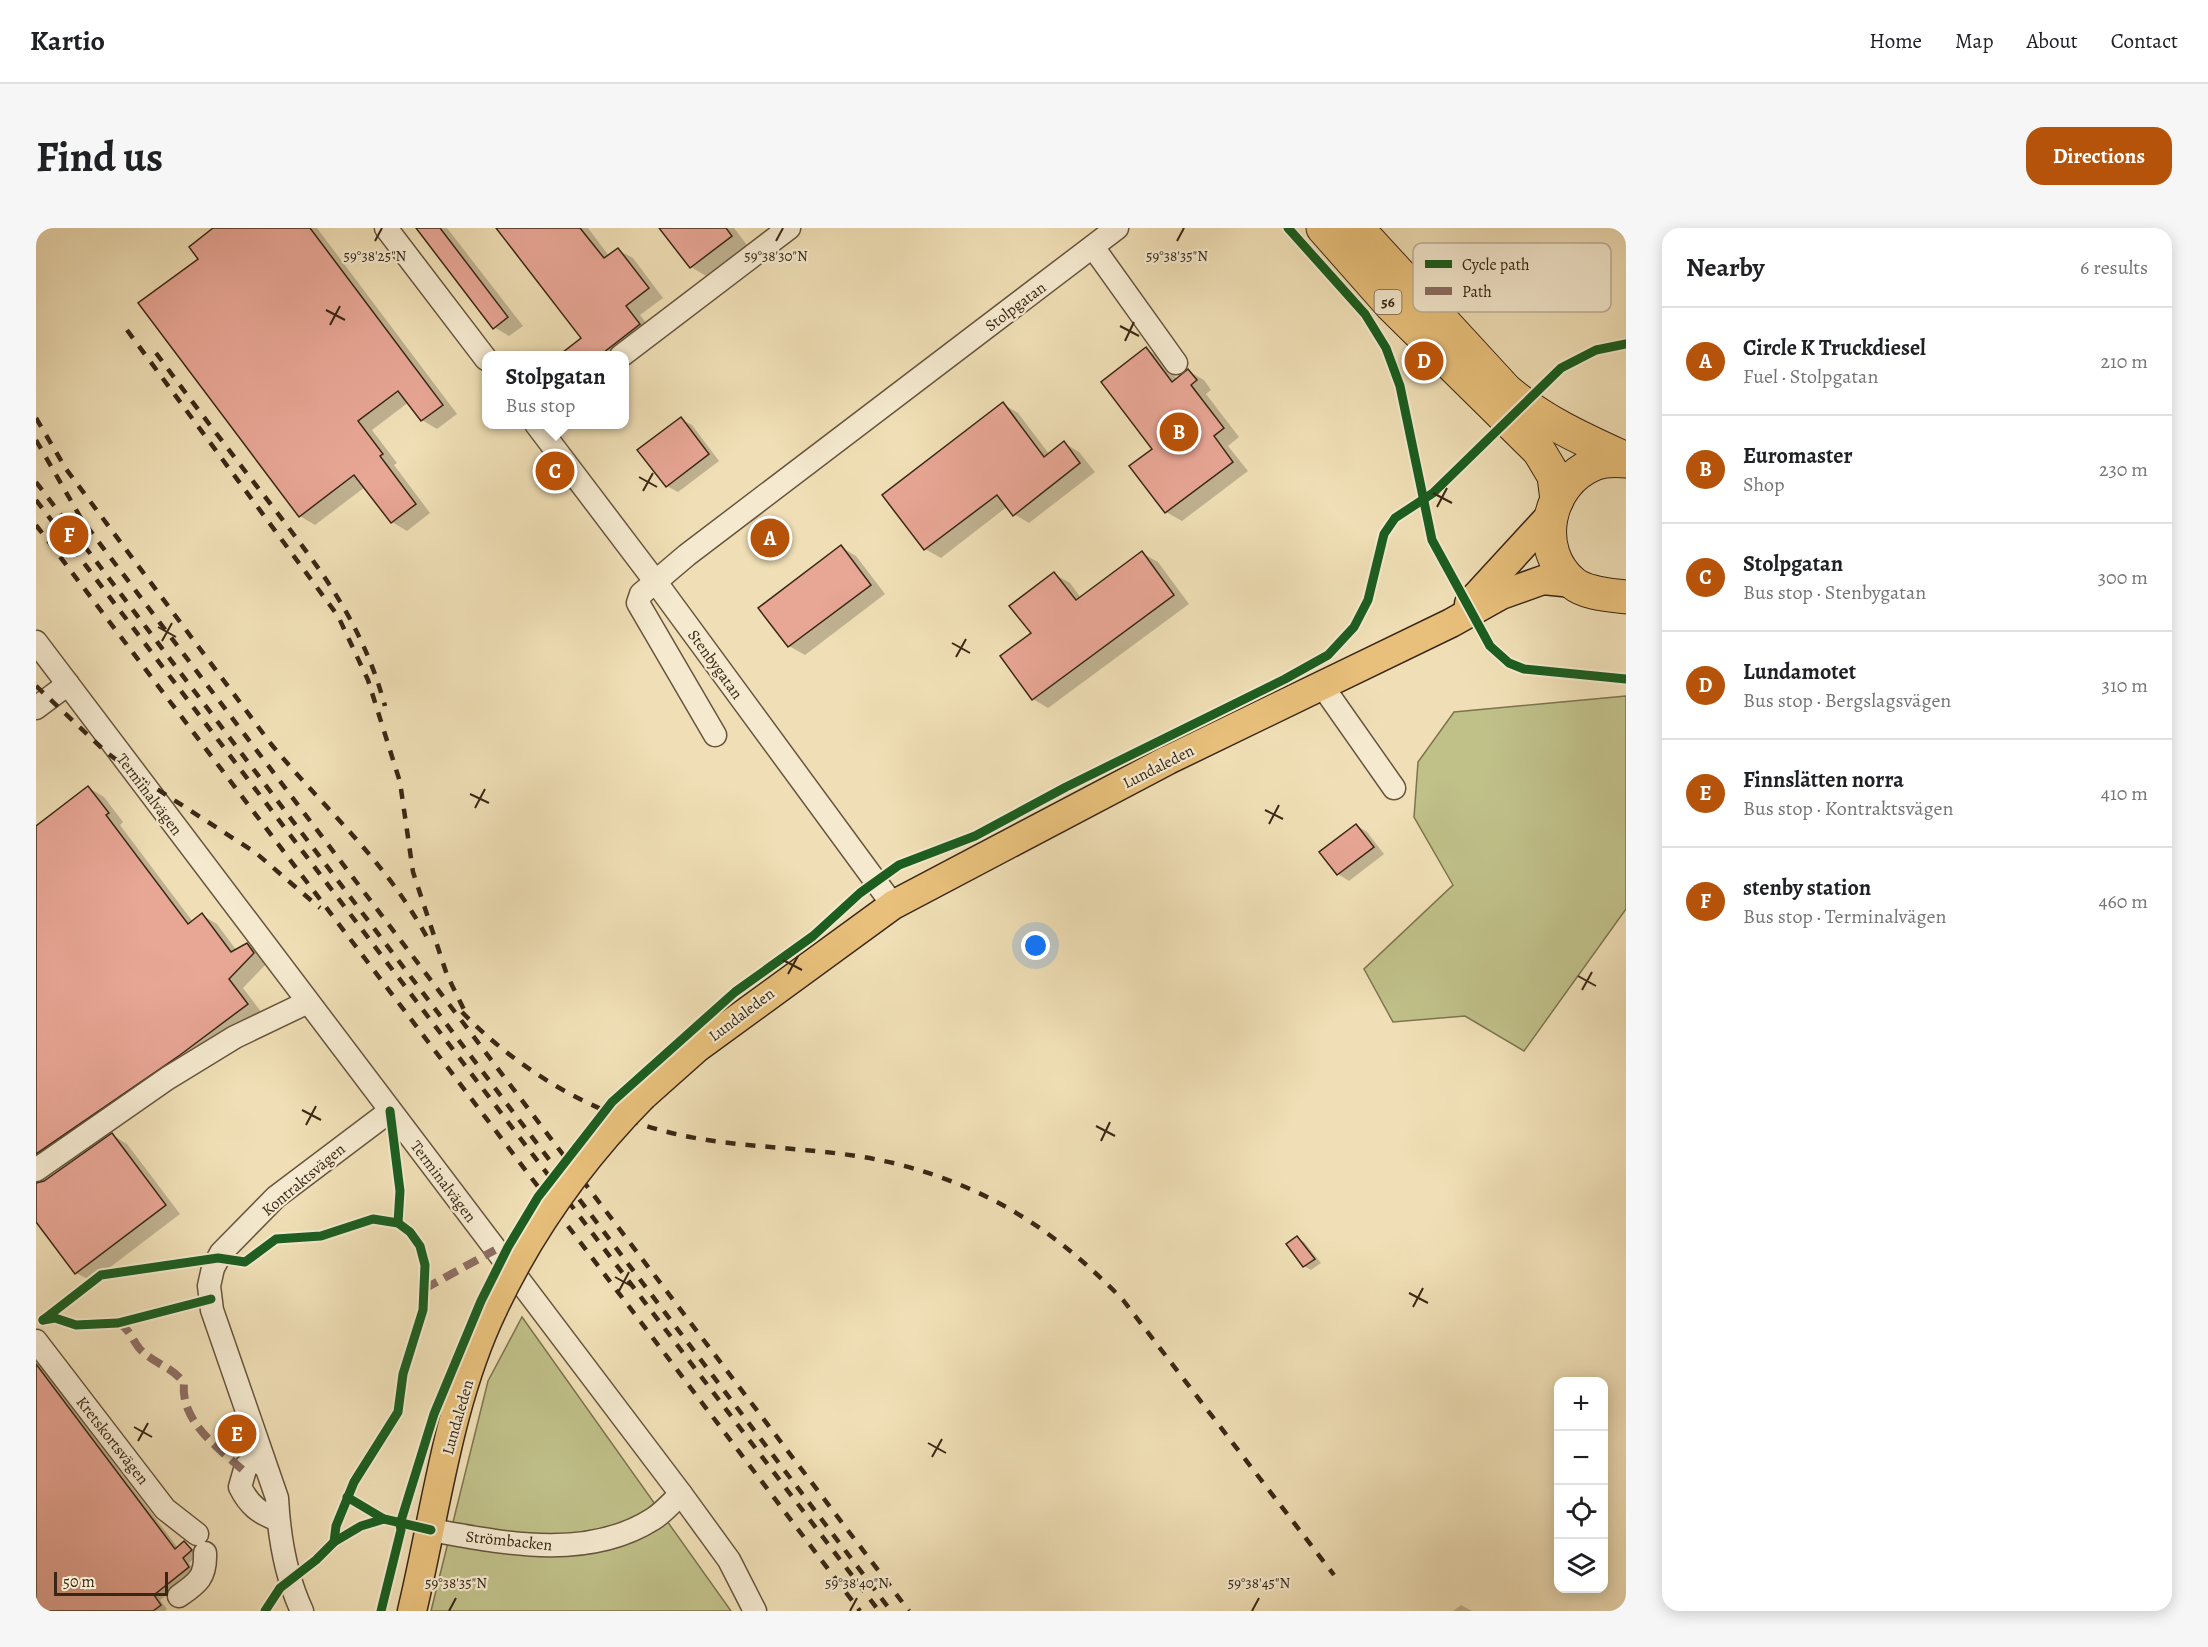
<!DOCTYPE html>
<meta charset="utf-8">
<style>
:root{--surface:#fff;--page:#f6f6f6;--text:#202124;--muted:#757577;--line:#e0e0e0;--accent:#b45309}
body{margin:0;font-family:Alegreya,serif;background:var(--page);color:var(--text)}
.controls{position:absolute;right:18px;bottom:18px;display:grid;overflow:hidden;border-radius:12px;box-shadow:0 3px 15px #0003}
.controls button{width:54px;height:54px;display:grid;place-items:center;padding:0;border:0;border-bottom:2px solid var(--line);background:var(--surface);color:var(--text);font:30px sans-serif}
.scale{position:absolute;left:18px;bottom:15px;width:114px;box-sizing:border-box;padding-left:6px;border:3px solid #392715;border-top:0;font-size:16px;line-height:21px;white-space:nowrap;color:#392715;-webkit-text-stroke:4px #f5ead0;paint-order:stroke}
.you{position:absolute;left:1000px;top:718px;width:21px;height:21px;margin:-15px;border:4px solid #fff;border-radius:50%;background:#1a73e8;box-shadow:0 0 0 9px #1a73e833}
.badge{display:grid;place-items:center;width:39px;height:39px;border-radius:50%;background:var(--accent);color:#fff;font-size:20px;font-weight:700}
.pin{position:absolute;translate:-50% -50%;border:3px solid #fff;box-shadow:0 2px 6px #0006}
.popup{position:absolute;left:446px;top:123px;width:147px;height:78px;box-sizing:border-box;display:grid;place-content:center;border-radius:12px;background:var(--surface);filter:drop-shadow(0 2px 4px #0005);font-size:20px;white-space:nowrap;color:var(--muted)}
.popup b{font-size:22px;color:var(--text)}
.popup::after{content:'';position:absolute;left:50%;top:100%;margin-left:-12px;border:12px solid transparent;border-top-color:var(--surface)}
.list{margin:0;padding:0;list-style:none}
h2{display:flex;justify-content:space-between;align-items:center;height:78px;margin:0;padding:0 24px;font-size:26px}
h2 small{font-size:20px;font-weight:400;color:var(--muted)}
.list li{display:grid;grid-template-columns:39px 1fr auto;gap:18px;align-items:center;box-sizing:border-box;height:108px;padding:0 24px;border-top:2px solid var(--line)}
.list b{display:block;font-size:22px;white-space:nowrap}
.list p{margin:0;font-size:20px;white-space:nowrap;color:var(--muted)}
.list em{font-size:20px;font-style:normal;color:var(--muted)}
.icon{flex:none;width:33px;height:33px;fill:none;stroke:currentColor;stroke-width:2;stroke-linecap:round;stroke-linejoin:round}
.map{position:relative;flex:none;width:1590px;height:1383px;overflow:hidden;border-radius:18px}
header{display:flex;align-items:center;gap:36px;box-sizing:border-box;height:84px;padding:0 30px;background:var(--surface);border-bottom:2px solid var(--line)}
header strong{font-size:28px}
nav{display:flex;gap:33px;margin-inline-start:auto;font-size:21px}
.intro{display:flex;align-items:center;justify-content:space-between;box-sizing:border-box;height:144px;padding:0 36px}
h1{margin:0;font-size:42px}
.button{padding:15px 27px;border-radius:18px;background:var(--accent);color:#fff;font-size:21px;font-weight:700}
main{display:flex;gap:36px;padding:0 36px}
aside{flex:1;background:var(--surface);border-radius:18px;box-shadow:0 3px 15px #0003}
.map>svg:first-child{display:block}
.green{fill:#c0c089;stroke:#7c744f;stroke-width:1.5}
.shadow{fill:#0003}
.building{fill:#e8a695;stroke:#392715;stroke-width:1.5}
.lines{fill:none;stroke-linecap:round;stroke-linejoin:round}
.minor-casing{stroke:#67553d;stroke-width:25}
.major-casing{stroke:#392715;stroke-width:31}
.highway-casing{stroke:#392715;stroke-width:35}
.minor{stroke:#f5ead0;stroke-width:22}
.major{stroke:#e8c07b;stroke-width:28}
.highway{stroke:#e8c07b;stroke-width:33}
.rail{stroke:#392715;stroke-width:4.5;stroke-dasharray:10 10;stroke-linecap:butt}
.major-bridge-casing{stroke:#392715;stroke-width:31;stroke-linecap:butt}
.major-bridge{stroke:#e8c07b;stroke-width:28}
.quiet{stroke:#8d6e63;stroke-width:8;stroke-dasharray:15 8;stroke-linecap:butt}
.cycleway-casing{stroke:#f5ead0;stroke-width:13}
.cycleway{stroke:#1b5e20;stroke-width:9}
.ticks{fill:none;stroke:#392715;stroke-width:2}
.labels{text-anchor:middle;stroke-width:4.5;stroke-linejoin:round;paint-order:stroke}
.shield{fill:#f5ead0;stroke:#71624d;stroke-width:1.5}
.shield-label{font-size:15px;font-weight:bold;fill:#392715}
.street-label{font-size:16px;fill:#392715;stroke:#f5ead0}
.key{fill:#f5ead0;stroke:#bdb098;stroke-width:1.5}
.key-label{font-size:16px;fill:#392715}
.ticks-label{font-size:15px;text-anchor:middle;fill:#392715;stroke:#f5ead0;stroke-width:4.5;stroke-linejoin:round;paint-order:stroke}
</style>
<header>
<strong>Kartio</strong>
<nav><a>Home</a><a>Map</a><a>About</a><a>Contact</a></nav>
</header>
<div class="intro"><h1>Find us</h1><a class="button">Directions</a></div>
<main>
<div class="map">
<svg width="1590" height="1383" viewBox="0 0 1590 1383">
<rect width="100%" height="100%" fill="#f0dfb6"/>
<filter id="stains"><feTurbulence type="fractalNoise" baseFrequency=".00333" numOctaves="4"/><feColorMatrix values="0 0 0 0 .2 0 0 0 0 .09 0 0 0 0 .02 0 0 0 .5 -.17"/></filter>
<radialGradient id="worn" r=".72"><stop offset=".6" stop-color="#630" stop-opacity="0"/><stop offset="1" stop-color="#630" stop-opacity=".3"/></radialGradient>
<g class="green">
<polygon points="1590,468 1590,681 1488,823 1429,788 1357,794 1328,741 1417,657 1378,589 1382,534 1418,484"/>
<polygon points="486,1089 695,1383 395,1383 452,1153"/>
</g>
<g class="shadow">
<polygon points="180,0 281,0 421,186 401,201 386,192 373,174 336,202 361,235 358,237 394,285 371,303 356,294 329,259 279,297 264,288 164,31"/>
<polygon points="382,0 411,0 487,98 473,108 458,99"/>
<polygon points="462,0 552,0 573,28 582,22 597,30 627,70 604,87 618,105 588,128 534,128 547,110"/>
<polygon points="625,0 698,0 711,17 670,48 655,39"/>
<polygon points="1110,121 1125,130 1141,151 1152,143 1168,152 1175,162 1170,166 1203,209 1192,218 1212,243 1146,293 1130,284 1096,239 1119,221"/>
<polygon points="967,176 982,185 1013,226 1028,215 1043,224 1059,244 993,295 978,286 972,278 905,330 889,321"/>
<polygon points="645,191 656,197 683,233 642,264 631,258"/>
<polygon points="805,319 820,328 849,366 769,427 753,418 724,380"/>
<polygon points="1106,325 1122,334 1153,376 1012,480 997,471 997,406 1018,346 1034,355 1045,370"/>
<polygon points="53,560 68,569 87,594 84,597 157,694 166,687 181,696 201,723 211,717 226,726 232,734 207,760 226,785 2,946 4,956 76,907 91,916 144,986 56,1053 40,1045 0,991 0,599"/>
<polygon points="1320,597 1331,604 1348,626 1313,653 1302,646"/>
<polygon points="1261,1010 1268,1014 1285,1035 1275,1042 1268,1038 1252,1017"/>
<polygon points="0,1132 142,1320 148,1315 162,1327 153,1335 159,1344 124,1372 131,1381 129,1383 0,1383"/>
<polygon points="1425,1377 1436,1383 1417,1383"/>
</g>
<g class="building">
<polygon points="177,0 274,0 407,177 385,193 362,163 322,193 347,226 344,228 380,276 355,295 318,247 263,289 102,75 162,31 153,19"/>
<polygon points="380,0 404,0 472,89 457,101"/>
<polygon points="460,0 544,0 568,30 582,20 613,60 590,78 604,96 563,128 522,128 545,110"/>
<polygon points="623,0 690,0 696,8 654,40"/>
<polygon points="1110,119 1136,154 1152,141 1161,152 1155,157 1188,200 1178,208 1197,234 1129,285 1093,238 1116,221 1065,154"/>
<polygon points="967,174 1008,229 1028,213 1044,235 977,288 961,267 888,322 846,267"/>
<polygon points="645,189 673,226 630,259 601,222"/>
<polygon points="805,317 835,357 752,419 722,380"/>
<polygon points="1106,323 1138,367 996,472 964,428 995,405 973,378 1018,344 1040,372"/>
<polygon points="52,558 73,585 70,587 152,696 166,685 195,724 211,715 218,725 193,751 212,776 144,827 0,926 0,598"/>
<polygon points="1320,596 1338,619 1301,647 1283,624"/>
<polygon points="76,905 130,977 39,1046 0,994 0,955 8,953"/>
<polygon points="1261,1008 1279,1031 1267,1039 1250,1016"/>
<polygon points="0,1136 139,1321 148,1313 156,1322 147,1330 153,1339 118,1367 125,1377 117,1383 0,1383"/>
</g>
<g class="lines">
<g class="minor-casing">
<g id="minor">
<polyline points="350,0 450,131"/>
<polyline points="1057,19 1140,135"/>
<polyline points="585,128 753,0"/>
<polyline points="500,196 619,353 857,677"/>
<polyline points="0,414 645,1266 693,1332 719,1383"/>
<polyline points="1287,459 1358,560"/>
<polyline points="0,480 32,456"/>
<polyline points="679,507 602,375 605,366 651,327 1081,0"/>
<polyline points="0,942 132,850 199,809 272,774"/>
<polyline points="0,1113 129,1281 161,1306"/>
<path d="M229 1238 218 1232 210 1238 204 1259C213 1277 223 1285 242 1292"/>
<path d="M395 1302C467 1315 551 1333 617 1291 627 1285 636 1274 645 1266"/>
<path d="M143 1368C162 1355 170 1349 169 1325"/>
<path d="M266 1383C250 1349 243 1307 241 1270L176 1082 173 1058 177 1040 185 1025 240 969 354 883"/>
</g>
</g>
<g class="major-casing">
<g id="major">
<polyline points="1433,376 1513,289"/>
<polyline points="607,868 661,820 857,677 1132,532 1415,395 1465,367 1507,352 1537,355"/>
<path d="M376 1383C400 1283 412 1175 457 1081"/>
</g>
</g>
<g class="highway-casing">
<g id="highway">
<polyline points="1287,0 1355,77 1503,223 1518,248 1521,272"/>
<path d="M1321 0 1470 162C1506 193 1546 211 1590 231"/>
<path d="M1590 233C1579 232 1568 232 1558 236 1511 255 1497 322 1537 355 1550 366 1574 367 1590 369"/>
</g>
</g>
<use href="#minor" class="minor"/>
<use href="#major" class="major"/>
<use href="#highway" class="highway"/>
<g class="rail">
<polyline points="91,102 302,388 332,452 364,554 377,644 411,747 432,790"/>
<path d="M120 125C157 175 195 225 233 274 285 342 326 394 349 478"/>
<path d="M0 190 30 241 235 516C292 585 351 633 394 715"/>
<polyline points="0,212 46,292 873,1383"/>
<polyline points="0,254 855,1383"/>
<polyline points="0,272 843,1383"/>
<polyline points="0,297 824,1383"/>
<polyline points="0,458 70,524 107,552 220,625 284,680"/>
<path d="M426 784C487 847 567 892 654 909 722 922 793 919 861 936 955 960 1021 1004 1087 1072L1298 1347"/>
</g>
<g class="major-bridge-casing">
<path id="major-bridge" d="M457 1081C495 1000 544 932 607 868"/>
</g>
<use href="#major-bridge" class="major-bridge"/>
<g class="quiet">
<polyline points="388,1061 459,1022"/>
<path d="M82 1095C94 1101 95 1110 103 1120 116 1135 137 1139 148 1155 144 1193 182 1220 208 1243"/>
</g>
<g class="cycleway-casing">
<g id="cycleway">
<polyline points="1252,0 1329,86 1350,120 1364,158 1396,312 1454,418 1473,435 1488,441 1590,451"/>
<polyline points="354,883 364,963 362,995"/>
<polyline points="7,1092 65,1047 182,1030 209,1034 240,1011 285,1008 337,991 362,995 374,1004 384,1018 389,1037 387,1082 367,1146 362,1184 318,1254 300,1298 298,1314"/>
<polyline points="7,1092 19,1090 40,1097 82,1095 175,1071"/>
<polyline points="311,1269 348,1291 395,1302"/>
<polyline points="229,1383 244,1360 280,1332 298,1314 325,1298 348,1291"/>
<polyline points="345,1383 365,1302 364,1296 398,1186 445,1073 472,1019 502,969 576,874 699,764 777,708 824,665 863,637 939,608 1030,559 1249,451 1292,427 1318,399 1332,372 1348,306 1359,290 1397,265 1525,140 1560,122 1590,116"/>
</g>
</g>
<use href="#cycleway" class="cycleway"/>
</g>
<path class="ticks" d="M339 13 346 0M740 13 747 0M1141 13 1148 0M290 82 309 92M294 97 304 78M1084 98 1103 108M1089 113 1098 94M603 249 621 259M607 263 617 245M1397 265 1416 275M1401 279 1411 260M122 399 140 409M126 413 136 395M916 415 934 425M920 429 930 411M434 566 453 575M439 580 449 561M1229 582 1247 591M1233 596 1243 577M747 732 766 742M752 746 762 728M1542 748 1560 758M1546 762 1556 744M266 882 285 892M270 897 280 878M1060 898 1079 908M1065 913 1074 894M579 1049 597 1059M583 1063 593 1044M1373 1065 1392 1075M1377 1079 1387 1060M98 1199 116 1209M102 1213 112 1195M892 1215 910 1225M896 1229 906 1211M413 1383 420 1370M814 1383 821 1370M1216 1383 1223 1370"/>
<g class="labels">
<rect class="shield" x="1338.5" y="62" width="27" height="24" rx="4.5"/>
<g class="shield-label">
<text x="1352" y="79">56</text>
</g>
<g class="street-label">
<text transform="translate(979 78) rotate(-37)" y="6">Stolpgatan</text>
<text transform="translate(680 436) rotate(54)" y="6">Stenbygatan</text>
<text transform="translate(1122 538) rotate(-27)" y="6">Lundaleden</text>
<text transform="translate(114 566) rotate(53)" y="6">Terminalvägen</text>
<text transform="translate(705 786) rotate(-37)" y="6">Lundaleden</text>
<text transform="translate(267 951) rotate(-40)" y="6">Kontraktsvägen</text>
<text transform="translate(408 953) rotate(53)" y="6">Terminalvägen</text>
<text transform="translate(421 1189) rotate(-74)" y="6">Lundaleden</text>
<text transform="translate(77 1212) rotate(52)" y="6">Kretskortsvägen</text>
<text transform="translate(473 1312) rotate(6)" y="6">Strömbacken</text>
</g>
</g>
<rect x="1377" y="15" width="198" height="69" rx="9" class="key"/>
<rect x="1389" y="32" width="27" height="8" fill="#1b5e20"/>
<rect x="1389" y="59" width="27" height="8" fill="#8d6e63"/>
<g class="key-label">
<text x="1426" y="42">Cycle path</text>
<text x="1426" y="69">Path</text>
</g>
<g class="ticks-label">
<text x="339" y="33">59°38'25"N</text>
<text x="740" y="33">59°38'30"N</text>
<text x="1141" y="33">59°38'35"N</text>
<text x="420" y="1360">59°38'35"N</text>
<text x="821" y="1360">59°38'40"N</text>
<text x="1223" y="1360">59°38'45"N</text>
</g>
<rect width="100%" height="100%" filter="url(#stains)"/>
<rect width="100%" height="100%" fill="url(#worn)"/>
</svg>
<div class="controls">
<button>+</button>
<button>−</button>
<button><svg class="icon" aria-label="locate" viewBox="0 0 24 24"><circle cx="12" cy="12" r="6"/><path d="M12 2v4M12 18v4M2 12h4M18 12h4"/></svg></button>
<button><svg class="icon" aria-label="layers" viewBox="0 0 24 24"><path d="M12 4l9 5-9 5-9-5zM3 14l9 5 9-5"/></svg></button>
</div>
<div class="scale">50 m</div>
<div class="you"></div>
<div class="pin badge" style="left:734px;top:310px">A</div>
<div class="pin badge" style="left:1143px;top:204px">B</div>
<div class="pin badge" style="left:519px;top:243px">C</div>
<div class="popup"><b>Stolpgatan</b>Bus stop</div>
<div class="pin badge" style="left:1388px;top:133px">D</div>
<div class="pin badge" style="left:201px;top:1206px">E</div>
<div class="pin badge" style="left:33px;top:307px">F</div>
</div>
<aside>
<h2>Nearby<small>6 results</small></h2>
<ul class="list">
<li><span class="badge">A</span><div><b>Circle K Truckdiesel</b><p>Fuel · Stolpgatan</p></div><em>210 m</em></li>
<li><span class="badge">B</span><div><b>Euromaster</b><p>Shop</p></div><em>230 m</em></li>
<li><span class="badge">C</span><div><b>Stolpgatan</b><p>Bus stop · Stenbygatan</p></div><em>300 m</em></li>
<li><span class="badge">D</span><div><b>Lundamotet</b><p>Bus stop · Bergslagsvägen</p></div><em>310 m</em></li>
<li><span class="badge">E</span><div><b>Finnslätten norra</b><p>Bus stop · Kontraktsvägen</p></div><em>410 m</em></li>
<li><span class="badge">F</span><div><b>stenby station</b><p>Bus stop · Terminalvägen</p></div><em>460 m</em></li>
</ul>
</aside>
</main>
